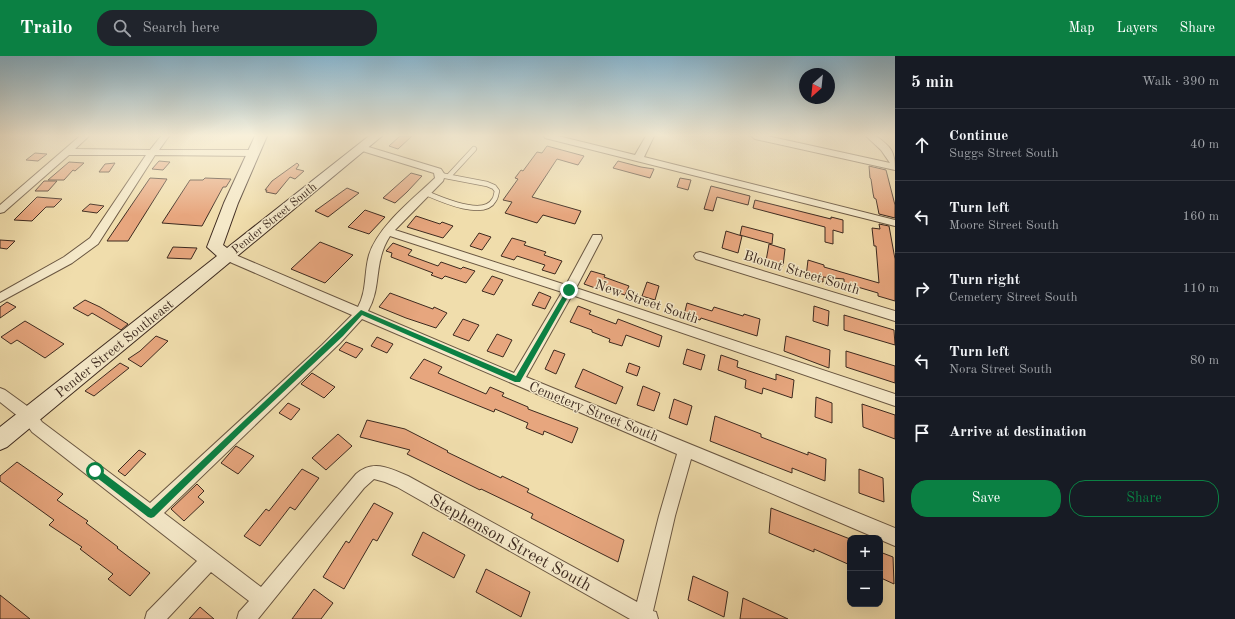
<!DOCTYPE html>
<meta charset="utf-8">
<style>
:root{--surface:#171b24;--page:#20242c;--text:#f1f3f6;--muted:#9ea1a6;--line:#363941;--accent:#0b8043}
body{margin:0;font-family:"Old Standard TT",serif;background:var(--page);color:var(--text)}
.controls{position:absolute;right:12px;bottom:12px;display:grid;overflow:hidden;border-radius:8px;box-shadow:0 4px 16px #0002}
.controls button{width:36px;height:36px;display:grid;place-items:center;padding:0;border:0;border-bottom:1px solid var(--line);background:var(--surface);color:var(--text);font:20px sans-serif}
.compass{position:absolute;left:799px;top:12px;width:36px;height:36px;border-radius:50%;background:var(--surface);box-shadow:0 4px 16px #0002;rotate:207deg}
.stop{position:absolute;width:12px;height:12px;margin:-9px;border:3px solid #0b8043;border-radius:50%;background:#fff}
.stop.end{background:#0b8043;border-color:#fff;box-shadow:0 1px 4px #0008}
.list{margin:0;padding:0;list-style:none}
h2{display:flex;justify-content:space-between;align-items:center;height:52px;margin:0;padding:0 16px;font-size:17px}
h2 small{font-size:13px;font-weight:400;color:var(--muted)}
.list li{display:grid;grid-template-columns:26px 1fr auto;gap:12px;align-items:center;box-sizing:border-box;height:72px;padding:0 16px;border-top:1px solid var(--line)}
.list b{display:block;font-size:15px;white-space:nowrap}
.list p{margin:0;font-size:13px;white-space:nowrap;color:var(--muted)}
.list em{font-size:13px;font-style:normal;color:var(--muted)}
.actions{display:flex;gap:8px;padding:12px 16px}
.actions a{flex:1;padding:9px 0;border:1px solid var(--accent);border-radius:16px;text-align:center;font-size:14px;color:var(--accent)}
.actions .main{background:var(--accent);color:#fff}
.icon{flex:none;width:22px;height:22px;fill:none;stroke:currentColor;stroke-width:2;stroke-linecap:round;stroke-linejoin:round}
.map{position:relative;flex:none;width:895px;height:563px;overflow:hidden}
header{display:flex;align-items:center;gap:24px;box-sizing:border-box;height:56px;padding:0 20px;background:var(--accent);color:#fff}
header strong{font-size:19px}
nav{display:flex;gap:22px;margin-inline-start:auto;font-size:14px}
.search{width:280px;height:36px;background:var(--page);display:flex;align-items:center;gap:10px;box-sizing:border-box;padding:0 14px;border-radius:16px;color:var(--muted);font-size:15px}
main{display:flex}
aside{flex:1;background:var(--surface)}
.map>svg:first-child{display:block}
.building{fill:#e7a67e;stroke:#3d2a1f}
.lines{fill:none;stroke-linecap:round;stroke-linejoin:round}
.lane-casing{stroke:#6a5742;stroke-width:6}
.street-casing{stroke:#6a5742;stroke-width:2}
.secondary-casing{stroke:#3d2a1f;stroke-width:2}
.lane{stroke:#f5e9c9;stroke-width:4.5}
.street{fill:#f5e9c9;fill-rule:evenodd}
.secondary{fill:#f5e9c9;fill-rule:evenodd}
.route{fill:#0b8043}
.labels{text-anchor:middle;stroke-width:3;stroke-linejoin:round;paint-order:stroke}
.far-street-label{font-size:12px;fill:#3d2a1f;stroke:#f5e9c9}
.street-label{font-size:14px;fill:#3d2a1f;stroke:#f5e9c9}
.near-street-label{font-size:17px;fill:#3d2a1f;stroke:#f5e9c9}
</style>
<header>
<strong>Trailo</strong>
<div class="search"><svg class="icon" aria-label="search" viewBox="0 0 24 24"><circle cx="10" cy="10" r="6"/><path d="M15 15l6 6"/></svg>Search here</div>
<nav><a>Map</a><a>Layers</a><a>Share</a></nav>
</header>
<main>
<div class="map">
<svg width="895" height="563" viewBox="0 0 895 563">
<rect width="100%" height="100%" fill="#f0ddac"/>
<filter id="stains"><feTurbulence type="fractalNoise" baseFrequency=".005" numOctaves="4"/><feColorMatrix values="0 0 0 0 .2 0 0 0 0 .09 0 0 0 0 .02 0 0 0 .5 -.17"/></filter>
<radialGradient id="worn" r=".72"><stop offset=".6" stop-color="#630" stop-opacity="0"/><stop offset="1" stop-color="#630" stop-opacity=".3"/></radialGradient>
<g class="building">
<polygon points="400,80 412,80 398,93 389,90"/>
<polygon points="547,90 584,100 578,109 557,103 532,141 581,155 575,168 543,159 537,167 505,157 512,146 503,144 518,123 515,122 521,114 523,115 537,96 542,97"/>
<polygon points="35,97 47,98 38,105 26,104"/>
<polygon points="159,105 170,106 163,114 152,113"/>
<polygon points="618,105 641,111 654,113 650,122 613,112"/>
<polygon points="69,106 84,107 75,115 73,114 64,124 48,124"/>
<polygon points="115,107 109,116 99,116 105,108"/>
<polygon points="297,107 299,109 296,113 304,115 295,123 290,121 276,138 266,136 267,134 265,134 272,125"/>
<polygon points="869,110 886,114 895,149 895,162 879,158 876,143 874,142 873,137 871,123 870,122"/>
<polygon points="411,117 422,120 407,136 395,147 383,142"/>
<polygon points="150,122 167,123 128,185 107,185"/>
<polygon points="205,122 231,123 226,131 223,131 202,170 162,167 190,124 203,124"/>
<polygon points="680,122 691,124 688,134 677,131"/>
<polygon points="44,125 57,125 48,135 35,135"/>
<polygon points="711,130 750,140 748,149 717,141 713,155 704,153"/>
<polygon points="347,132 359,137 328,161 315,155"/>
<polygon points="37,141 62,143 54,151 46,151 32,165 14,164"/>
<polygon points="755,144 831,163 831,161 843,164 843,177 833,174 833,188 825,186 825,171 753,152"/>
<polygon points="90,148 104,150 97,157 82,155"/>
<polygon points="365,154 385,161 369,178 348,171"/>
<polygon points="416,160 440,168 442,166 453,170 443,182 407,171"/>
<polygon points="879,168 889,170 895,203 895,245 878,240 878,237 844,227 844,223 823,221 823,226 806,221 808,204 824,209 824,211 879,227 876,190 874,190 872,172 880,173"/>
<polygon points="742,170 773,178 772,188 740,179"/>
<polygon points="726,175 742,180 738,197 722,192"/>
<polygon points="479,177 491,181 482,194 470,190"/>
<polygon points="512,182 526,186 524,189 546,196 544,199 562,205 555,218 542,214 545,209 517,200 514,204 501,200"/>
<polygon points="0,184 15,185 7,193 0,192"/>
<polygon points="320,186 353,199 325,227 291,213"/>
<polygon points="393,187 412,194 408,199 438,210 441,206 461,213 463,211 475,215 466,227 445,220 442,223 431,219 433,217 391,201 392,197 386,195"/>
<polygon points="769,188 785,193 783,210 766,205"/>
<polygon points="173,191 197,192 191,203 167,202"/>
<polygon points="591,215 605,219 604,221 629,230 625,239 599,231 598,233 584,228"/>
<polygon points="492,220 503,224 494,239 482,235"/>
<polygon points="647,226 659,230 655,244 642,240"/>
<polygon points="539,236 551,241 545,253 532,249"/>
<polygon points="390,237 433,253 434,251 447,257 436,272 406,262 379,251"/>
<polygon points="85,244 100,251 128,268 121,274 92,257 88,260 73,252"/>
<polygon points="7,246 16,251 0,262 0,251"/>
<polygon points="687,247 712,255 714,251 743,260 744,258 760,263 757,280 701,262 700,264 684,259"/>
<polygon points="578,250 591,255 589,258 616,268 618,263 662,280 659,291 626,279 622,290 609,286 610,283 592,276 592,274 570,266"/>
<polygon points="814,250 829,255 828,270 813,265"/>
<polygon points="844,259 894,274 895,289 844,274"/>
<polygon points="463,263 479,269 469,285 453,279"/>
<polygon points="25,265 64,288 45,302 17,284 11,288 1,281"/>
<polygon points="497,278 512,284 503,301 487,295"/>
<polygon points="156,280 168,285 141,311 128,303 140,295"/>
<polygon points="786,280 830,294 829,312 784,295"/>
<polygon points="377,281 393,288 387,297 371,290"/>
<polygon points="346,286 363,293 356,302 339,294"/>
<polygon points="687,293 705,299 701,314 683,308"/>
<polygon points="554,294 565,298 556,318 545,313"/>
<polygon points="846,295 895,310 895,327 846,311"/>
<polygon points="721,299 738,305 737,311 776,324 776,318 794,324 792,342 763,332 762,338 745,332 746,324 718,314"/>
<polygon points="424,303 442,311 438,317 486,338 490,331 504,337 502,340 528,351 528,353 578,372 572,387 544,375 543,379 526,372 528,367 495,353 494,356 410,322"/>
<polygon points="120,307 129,312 94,340 85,335"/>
<polygon points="629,307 640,311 637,320 626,316"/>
<polygon points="583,313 623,331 616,348 575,331"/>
<polygon points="312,317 335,331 324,342 301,328"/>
<polygon points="643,330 660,337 654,355 637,349"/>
<polygon points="816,341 832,347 832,367 815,361"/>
<polygon points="674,343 692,350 687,369 669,362"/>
<polygon points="288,347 300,353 291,364 279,357"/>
<polygon points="862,348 895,359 895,383 863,371"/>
<polygon points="715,360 761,378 761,381 808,399 808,396 826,403 825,425 792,412 792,417 710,385"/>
<polygon points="367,364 405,373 448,395 447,396 501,422 502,420 529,433 527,436 624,484 618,506 531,462 533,458 481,433 480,434 407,398 410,394 360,381"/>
<polygon points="338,378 352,390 326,414 312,402"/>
<polygon points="236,390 254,400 238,418 221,407"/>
<polygon points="139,394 146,398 125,420 118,415"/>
<polygon points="17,406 63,438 57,444 88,465 86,467 118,491 117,492 150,517 130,540 108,523 113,518 80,493 82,491 49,469 54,464 0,425 0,420"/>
<polygon points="302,413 319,422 295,454 290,451 260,490 244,480 266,453 269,455"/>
<polygon points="859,413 883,422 884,446 859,437"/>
<polygon points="197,428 204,435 198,441 204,446 184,465 171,453"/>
<polygon points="374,447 393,457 377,485 373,483 344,533 323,521 346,485 349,487"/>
<polygon points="771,452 850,483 850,509 814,493 814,496 769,477"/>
<polygon points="423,476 465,499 454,522 412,499"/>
<polygon points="880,496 893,501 894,528 881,522"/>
<polygon points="486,513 530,536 521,561 476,536"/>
<polygon points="693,520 728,536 724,561 688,544"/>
<polygon points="314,533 333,547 321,563 292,563"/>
<polygon points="0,539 30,563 0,563"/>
<polygon points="743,542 788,563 740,563"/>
<polygon points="200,551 214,563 189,563"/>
</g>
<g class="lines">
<g class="lane-casing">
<g id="lane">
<polyline points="449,120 474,93"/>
<path d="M426 137C440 143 484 163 494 144 496 142 496 138 497 135L494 131 487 128 440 119"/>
</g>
</g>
<g class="street-casing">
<g id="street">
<polygon points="80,80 89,80 75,93 150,94 161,80 169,80 159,94 253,94 258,97 253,100 155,99 98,188 72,207 0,246 0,237 64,201 90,182 146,99 69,99 4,156 0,157 0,149"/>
<polygon points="544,80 558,80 635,99 646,80 654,80 644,101 895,164 895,170 545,82"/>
<path d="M751 80H767L890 107 881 94 866 80H876C891 91 895 95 895 114L755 83Z"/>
<path d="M362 89 441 113 445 119 443 125 395 174 566 229 593 179H601L602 182 576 232 895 338V350L572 239 526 321 895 472V490L691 403 675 460 653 555 656 556 658 563H630L397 431 385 426 374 423 364 432 258 563H237L239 556 249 545 211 516 167 563H145L147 556 197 505 32 376 24 365 0 346V332L5 334 34 355 42 366 150 447 322 289 352 259 223 203 221 200 223 197H231L358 251C367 235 364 216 369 199 378 170 413 143 435 122L434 117 359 94 357 92ZM390 180 562 236 514 317 368 255C382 231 373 206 390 180ZM362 263 677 398 659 460 637 546 408 420C390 412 373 403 356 418L261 531 164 457 340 287Z"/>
<polygon points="700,196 895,255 895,265 696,203 694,200 696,197"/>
</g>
</g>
<g class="secondary-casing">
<polygon id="secondary" points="255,80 267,80 238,147 223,189 227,192 369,80 382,80 7,391 0,394 0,371 217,200 207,191 224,147"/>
</g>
<use href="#lane" class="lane"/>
<use href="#street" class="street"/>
<use href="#secondary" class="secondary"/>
</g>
<linearGradient id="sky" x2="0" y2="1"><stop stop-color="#89b7d1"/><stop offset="0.5" stop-color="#f8f0da"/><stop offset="1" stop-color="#f8f0da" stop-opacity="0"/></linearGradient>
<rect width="895" height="159" fill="url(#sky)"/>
<polygon class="route" points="569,232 572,234 520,326 515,326 362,259 343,280 246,371 154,461 151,462 148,461 92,418 91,415 95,411 98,413 151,453 361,254 516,320 567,233"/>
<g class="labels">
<g class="far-street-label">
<text transform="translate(274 162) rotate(-39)" y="4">Pender Street South</text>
</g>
<g class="street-label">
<text transform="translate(802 216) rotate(17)" y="5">Blount Street South</text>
<text transform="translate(647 245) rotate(19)" y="5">New Street South</text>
<text transform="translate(114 292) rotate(-39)" y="5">Pender Street Southeast</text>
<text transform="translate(594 355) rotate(22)" y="5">Cemetery Street South</text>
</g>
<g class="near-street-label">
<text transform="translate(511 486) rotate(29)" y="6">Stephenson Street South</text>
</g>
</g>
<rect width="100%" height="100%" filter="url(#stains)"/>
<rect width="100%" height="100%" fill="url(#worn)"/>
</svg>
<div class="controls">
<button>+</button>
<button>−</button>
</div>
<svg class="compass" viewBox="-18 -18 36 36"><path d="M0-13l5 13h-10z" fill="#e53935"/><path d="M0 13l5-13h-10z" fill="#9ea1a6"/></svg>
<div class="stop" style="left:95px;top:415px"></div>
<div class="stop end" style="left:569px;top:234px"></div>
</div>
<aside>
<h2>5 min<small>Walk · 390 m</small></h2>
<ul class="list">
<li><svg class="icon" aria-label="ahead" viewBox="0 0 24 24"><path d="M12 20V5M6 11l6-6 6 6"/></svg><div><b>Continue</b><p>Suggs Street South</p></div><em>40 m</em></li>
<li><svg class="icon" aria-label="left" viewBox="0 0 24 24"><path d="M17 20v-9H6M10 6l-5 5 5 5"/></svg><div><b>Turn left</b><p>Moore Street South</p></div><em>160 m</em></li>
<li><svg class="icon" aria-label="right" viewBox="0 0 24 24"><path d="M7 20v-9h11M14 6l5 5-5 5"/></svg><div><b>Turn right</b><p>Cemetery Street South</p></div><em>110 m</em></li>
<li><svg class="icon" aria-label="left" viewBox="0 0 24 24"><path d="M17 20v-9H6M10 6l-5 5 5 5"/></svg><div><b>Turn left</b><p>Nora Street South</p></div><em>80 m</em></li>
<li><svg class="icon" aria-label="arrive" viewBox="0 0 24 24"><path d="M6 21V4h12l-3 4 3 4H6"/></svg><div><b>Arrive at destination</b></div></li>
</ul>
<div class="actions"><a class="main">Save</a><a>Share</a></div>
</aside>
</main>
